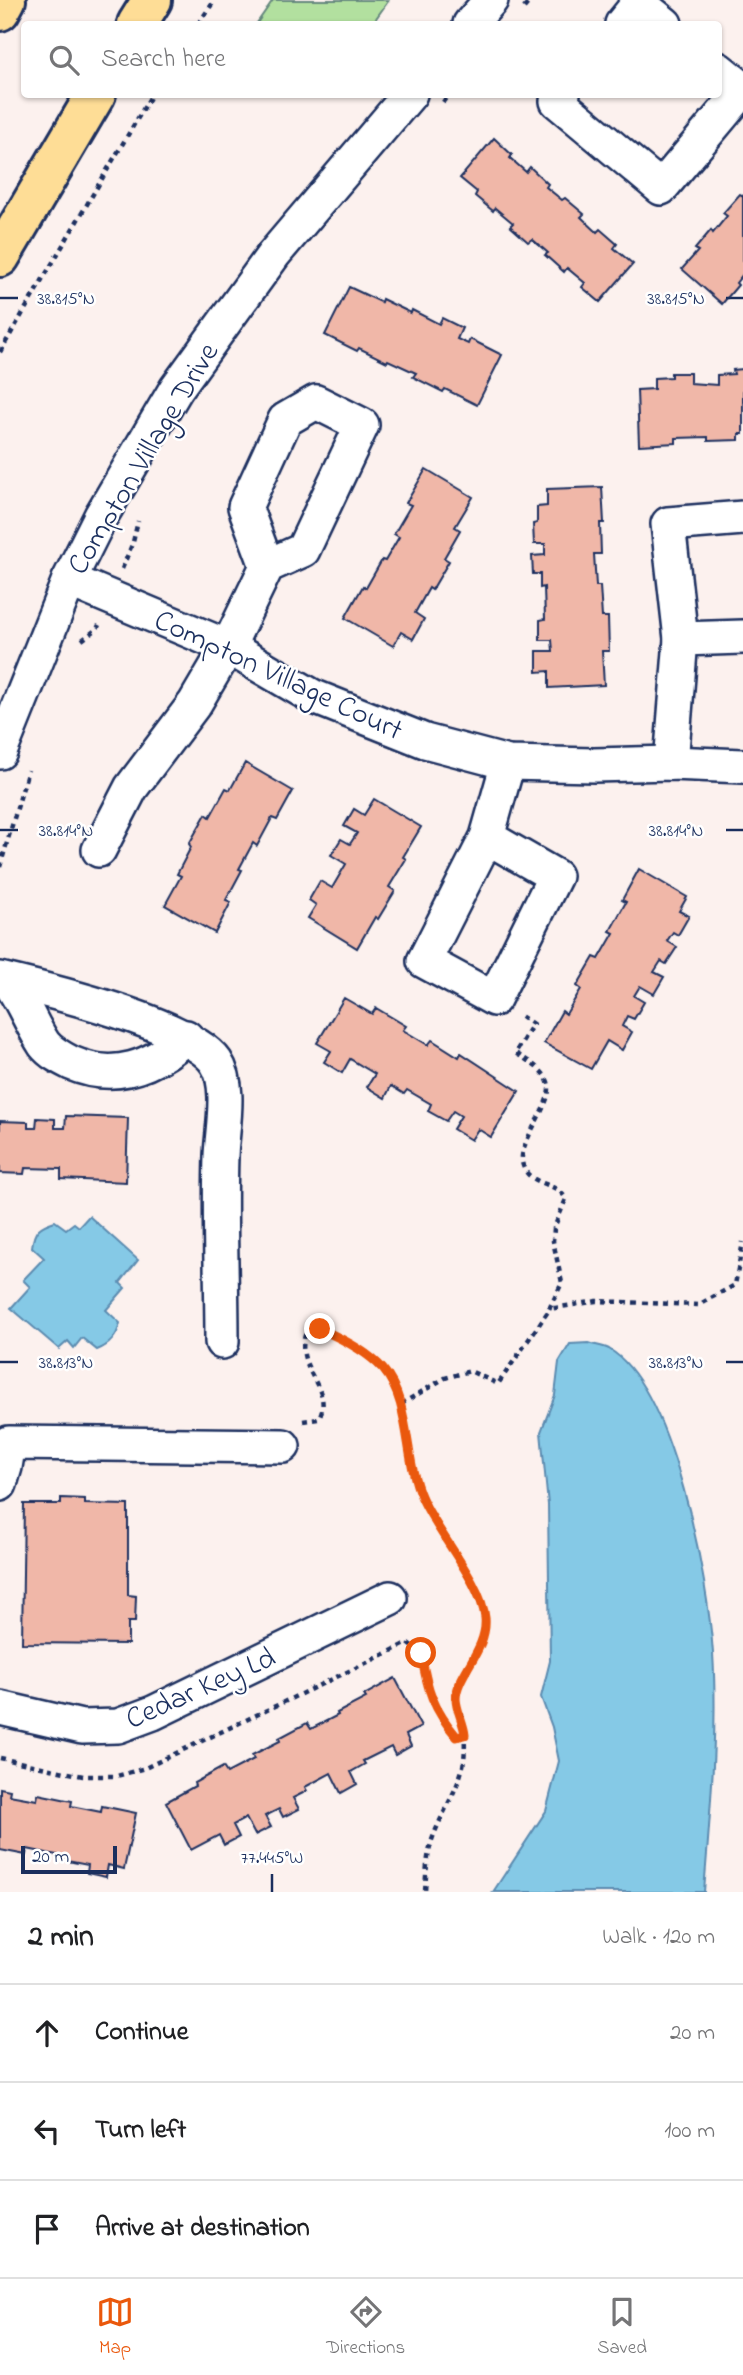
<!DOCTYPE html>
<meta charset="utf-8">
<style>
:root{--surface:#fff;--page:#f2f2f2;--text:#202124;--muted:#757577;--line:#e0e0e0;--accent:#ea580c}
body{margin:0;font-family:"Indie Flower",sans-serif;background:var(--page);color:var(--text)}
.scale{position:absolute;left:21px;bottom:18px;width:96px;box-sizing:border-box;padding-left:7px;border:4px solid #1b2f5e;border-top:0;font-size:19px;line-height:24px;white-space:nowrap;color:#1b2f5e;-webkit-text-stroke:5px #fff;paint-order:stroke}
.stop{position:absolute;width:21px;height:21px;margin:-16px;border:5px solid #ea580c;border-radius:50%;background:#fff}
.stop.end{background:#ea580c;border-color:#fff;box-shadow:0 2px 7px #0008}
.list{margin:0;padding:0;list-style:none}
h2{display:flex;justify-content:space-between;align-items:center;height:91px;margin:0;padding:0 28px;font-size:30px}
h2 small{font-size:23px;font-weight:400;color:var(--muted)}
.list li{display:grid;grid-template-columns:46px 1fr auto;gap:21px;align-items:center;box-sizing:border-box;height:98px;padding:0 28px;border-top:2px solid var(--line)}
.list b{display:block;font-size:26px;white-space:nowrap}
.list em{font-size:23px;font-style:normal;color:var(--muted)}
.icon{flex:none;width:38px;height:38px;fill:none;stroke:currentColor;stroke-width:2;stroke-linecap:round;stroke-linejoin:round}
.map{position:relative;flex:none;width:743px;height:1892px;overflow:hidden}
.search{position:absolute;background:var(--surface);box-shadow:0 2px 5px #0004;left:21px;right:21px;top:21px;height:77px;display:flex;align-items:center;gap:18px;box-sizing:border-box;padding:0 24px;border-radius:7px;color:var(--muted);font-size:26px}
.sheet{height:385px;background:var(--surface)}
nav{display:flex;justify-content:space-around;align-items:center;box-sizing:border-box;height:98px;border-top:2px solid var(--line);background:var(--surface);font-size:19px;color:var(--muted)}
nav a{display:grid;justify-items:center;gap:4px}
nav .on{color:var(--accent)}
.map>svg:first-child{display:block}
.green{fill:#b2e09f;stroke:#66887e;stroke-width:2}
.water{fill:#85c9e6;stroke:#5b8bb0;stroke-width:2}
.building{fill:#f0b7a8;stroke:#1b2f5e;stroke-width:2}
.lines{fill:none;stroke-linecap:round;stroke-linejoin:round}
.minor-casing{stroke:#1b2f5e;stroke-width:38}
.highway-casing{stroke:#1b2f5e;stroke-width:44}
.path{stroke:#1b2f5e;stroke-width:4.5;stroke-dasharray:5 5;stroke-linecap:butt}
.minor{stroke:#fff;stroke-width:33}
.highway{stroke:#fedd96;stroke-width:38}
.route{stroke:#ea580c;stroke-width:9}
.ticks{fill:none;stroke:#1b2f5e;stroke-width:2.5}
.labels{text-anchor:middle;stroke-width:5;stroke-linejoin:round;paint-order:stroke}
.street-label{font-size:30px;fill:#1b2f5e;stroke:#fff}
.ticks-label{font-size:18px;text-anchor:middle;fill:#1b2f5e;stroke:#fff;stroke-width:5;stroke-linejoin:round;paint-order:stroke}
</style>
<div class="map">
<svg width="743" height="1892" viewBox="0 0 743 1892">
<rect width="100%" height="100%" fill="#fcf1ee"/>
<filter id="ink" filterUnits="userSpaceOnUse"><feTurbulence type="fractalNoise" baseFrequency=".0143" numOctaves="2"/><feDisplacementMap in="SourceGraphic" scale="14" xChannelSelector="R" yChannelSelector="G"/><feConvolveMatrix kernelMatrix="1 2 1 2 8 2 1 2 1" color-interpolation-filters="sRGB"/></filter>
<g filter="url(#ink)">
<polygon class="green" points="273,0 389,0 372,24 260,24 257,23"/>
<g class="water">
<path d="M89 1216 138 1260 120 1283 125 1288 106 1310 120 1323C117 1337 110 1345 97 1350L82 1338 74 1348 68 1341 59 1349 11 1308 30 1287 23 1280 44 1258 32 1247C34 1230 39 1226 55 1221L66 1229 74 1223 79 1227Z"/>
<path d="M588 1343C594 1345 603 1346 609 1349 674 1388 708 1581 713 1653 718 1733 710 1813 704 1892H493L546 1811 559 1761 552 1727 541 1697 550 1661 548 1505 541 1432 555 1395 559 1362 570 1344Z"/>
</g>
<g class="building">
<polygon points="494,138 512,155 510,158 526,172 530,167 548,184 546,187 562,200 565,198 584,214 581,217 597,232 600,229 617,244 614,248 633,264 600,302 582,287 585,283 567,268 564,272 545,255 548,253 532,239 528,242 510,226 513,223 495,208 493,211 475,196 477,192 460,178"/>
<polygon points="740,194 743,196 743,274 736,283 738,285 722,304 682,269 698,251 695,249 711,230 713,233 727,216 723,213"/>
<polygon points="349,287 381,302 382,299 411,313 412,310 439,324 442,318 462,328 457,339 468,344 470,339 502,355 477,405 445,389 443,392 413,377 416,373 388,360 387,362 359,348 357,351 325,335"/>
<polygon points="743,369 743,434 739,434 739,440 708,441 708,437 676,438 676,443 639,445 637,390 654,389 654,378 671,377 671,373 690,373 690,383 717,385 717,375 734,374 733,370"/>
<polygon points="426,469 473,497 455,527 460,530 444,558 449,561 432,590 429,588 415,613 424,619 413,639 401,632 393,646 345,618 363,586 366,588 382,560 385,561 399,537 394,534 411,505 406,503"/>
<polygon points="602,487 604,523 600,523 601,554 594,554 596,586 600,586 602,617 608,617 609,651 602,651 604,685 549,688 549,671 537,672 537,651 553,651 552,640 540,640 540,620 545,619 544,587 540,588 540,574 533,574 532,556 545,555 545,544 534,544 533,524 537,523 537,507 547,506 547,489"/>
<polygon points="245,763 293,791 277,820 272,818 257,846 253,843 239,869 242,870 226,900 231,902 215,933 165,905 181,876 177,874 191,847 189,844 206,814 210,817 226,788 230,790"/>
<polygon points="374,799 421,827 403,857 406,859 389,887 395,891 378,919 375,917 357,948 308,918 316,905 309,900 320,881 332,888 346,864 331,855 341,839 350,844 357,833 344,826 354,809 364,815"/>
<polygon points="639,869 687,897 679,911 689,916 678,935 673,932 667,941 677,947 666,964 661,961 654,972 664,977 654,994 640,986 634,996 644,1002 634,1019 627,1016 622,1026 632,1032 622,1050 607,1041 591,1069 544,1043 562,1011 566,1014 581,989 577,986 594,957 599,959 614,933 610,931 626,902 622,900"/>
<polygon points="344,998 372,1014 376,1008 406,1026 403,1030 428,1045 432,1040 459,1057 461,1053 519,1091 491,1137 478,1129 471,1140 453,1129 461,1116 453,1111 446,1121 428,1111 431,1104 407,1090 404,1094 391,1086 385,1098 367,1087 375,1074 350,1059 342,1073 324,1062 331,1051 317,1043"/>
<polygon points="66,1116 128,1118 126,1182 61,1179 61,1169 25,1168 24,1174 0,1173 0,1121 28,1122 28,1128 36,1128 37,1118 55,1119 55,1128 65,1128"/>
<polygon points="61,1498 85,1499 85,1504 128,1505 128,1595 136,1596 135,1622 128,1622 128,1644 22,1643 24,1504 61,1504"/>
<polygon points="395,1678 421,1727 406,1735 411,1746 395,1755 391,1747 363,1761 365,1764 351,1772 357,1784 341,1793 331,1773 305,1787 307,1791 293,1798 299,1809 283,1817 279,1809 265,1816 271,1827 255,1835 246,1818 233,1825 239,1837 224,1845 219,1835 191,1850 166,1802 195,1786 194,1783 223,1767 227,1773 254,1759 252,1755 280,1741 279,1738 307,1723 311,1729 338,1715 337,1713 366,1698 364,1695"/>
<polygon points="0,1788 10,1790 9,1795 37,1800 38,1794 72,1801 71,1806 101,1812 102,1806 136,1813 124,1869 108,1865 106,1877 87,1873 88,1865 57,1859 57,1855 27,1849 26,1855 0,1850"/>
</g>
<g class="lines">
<g class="minor-casing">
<g id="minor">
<polyline points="470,24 491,0"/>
<polyline points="622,24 639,3 665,24"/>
<polyline points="718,69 743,89"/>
<polyline points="563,94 557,101 661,188 743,90"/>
<polyline points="69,580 228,647 312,696 425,741 508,763 594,765 671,763 743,766"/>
<polyline points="681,639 743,637"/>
<polyline points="0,752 69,580 101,516 176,389 274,254 410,94"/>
<polyline points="671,763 681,639 668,524 743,518"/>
<polyline points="487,837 424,961 494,999 555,876 487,837 508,763"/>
<polyline points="99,850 131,788 195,703 228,647 267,566 303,550 362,425 316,402 285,420 245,507 267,566"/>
<path d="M0 979C47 990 190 1024 216 1062 232 1086 222 1129 221 1156 219 1218 222 1280 222 1342"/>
<path d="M9 982C23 1001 31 1024 44 1044 51 1053 61 1058 71 1063 115 1082 152 1067 186 1037"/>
<polyline points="0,1484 5,1467 9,1443 283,1446"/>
<polyline points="0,1708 82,1727 118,1726 153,1713 390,1598"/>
</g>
</g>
<g class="highway-casing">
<g id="highway">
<polyline points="0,11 6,0"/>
<polyline points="137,24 152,0"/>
<polyline points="0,257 96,94"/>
</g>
</g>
<g class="path">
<polyline points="524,8 531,0"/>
<polyline points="198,24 215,0"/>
<polyline points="443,102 449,94"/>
<polyline points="0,352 152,94"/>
<polyline points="122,569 133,542 138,521"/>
<polyline points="82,640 97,629 99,625"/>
<polyline points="0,867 28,770"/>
<path d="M521 1016 533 1024 515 1053C566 1082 550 1092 529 1136 525 1145 521 1152 522 1162 527 1187 556 1180 566 1199L554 1228 553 1241 562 1283 549 1309 597 1301 698 1305 735 1285 743 1242"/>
<polyline points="401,1404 445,1378 470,1371 498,1384 549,1310"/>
<path d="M303 1421 318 1419C337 1389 290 1368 307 1330 312 1330 317 1329 322 1330 337 1334 375 1359 384 1371 411 1406 404 1457 422 1497 436 1529 487 1593 485 1624 483 1650 457 1677 456 1698 456 1704 460 1713 462 1719 465 1734 466 1750 463 1766 457 1792 441 1814 432 1840 427 1856 426 1874 425 1892"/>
<path d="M0 1758 83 1776H117L145 1768 408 1643 421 1653C427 1689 433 1709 457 1737L465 1735"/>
</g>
<use href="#minor" class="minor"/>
<use href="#highway" class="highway"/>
</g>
</g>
<g class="lines" filter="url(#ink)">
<path class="route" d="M320 1329C341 1338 368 1352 383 1369 411 1402 404 1457 421 1496 436 1532 482 1583 485 1618 488 1649 457 1674 456 1698 456 1710 464 1723 465 1735L457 1737C433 1709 427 1689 421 1653"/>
</g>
<path class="ticks" d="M0 298H18M726 298H743M0 830H18M726 830H743M0 1362H18M726 1362H743M272 1874V1892"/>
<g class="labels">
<g class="street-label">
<text transform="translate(142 458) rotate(-59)" y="10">Compton Village Drive</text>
<text transform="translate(279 674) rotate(25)" y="10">Compton Village Court</text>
<text transform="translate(200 1687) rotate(-24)" y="10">Cedar Key Ld</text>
</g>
</g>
<g class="ticks-label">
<text x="66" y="304">38.815°N</text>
<text x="676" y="304">38.815°N</text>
<text x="66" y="836">38.814°N</text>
<text x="676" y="836">38.814°N</text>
<text x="66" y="1368">38.813°N</text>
<text x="676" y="1368">38.813°N</text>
<text x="272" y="1863">77.445°W</text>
</g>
</svg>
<div class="scale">20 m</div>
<div class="stop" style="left:421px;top:1653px"></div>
<div class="stop end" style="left:320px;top:1329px"></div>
<div class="search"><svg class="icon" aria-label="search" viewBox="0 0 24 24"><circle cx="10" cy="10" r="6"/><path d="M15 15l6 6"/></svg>Search here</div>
</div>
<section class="sheet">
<h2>2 min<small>Walk · 120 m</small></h2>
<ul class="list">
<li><svg class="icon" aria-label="ahead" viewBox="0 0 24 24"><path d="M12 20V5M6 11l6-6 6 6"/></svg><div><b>Continue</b></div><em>20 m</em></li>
<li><svg class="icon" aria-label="left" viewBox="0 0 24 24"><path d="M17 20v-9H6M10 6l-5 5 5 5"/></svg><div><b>Turn left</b></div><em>100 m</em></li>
<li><svg class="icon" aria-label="arrive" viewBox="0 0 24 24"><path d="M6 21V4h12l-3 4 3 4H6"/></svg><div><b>Arrive at destination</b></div></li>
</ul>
</section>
<nav>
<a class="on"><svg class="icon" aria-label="map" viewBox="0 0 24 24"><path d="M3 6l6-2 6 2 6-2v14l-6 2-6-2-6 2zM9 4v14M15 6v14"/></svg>Map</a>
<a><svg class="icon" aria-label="directions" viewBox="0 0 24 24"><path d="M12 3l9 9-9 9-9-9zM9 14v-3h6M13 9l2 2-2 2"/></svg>Directions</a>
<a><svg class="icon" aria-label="saved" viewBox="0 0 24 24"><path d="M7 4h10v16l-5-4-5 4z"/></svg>Saved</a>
</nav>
